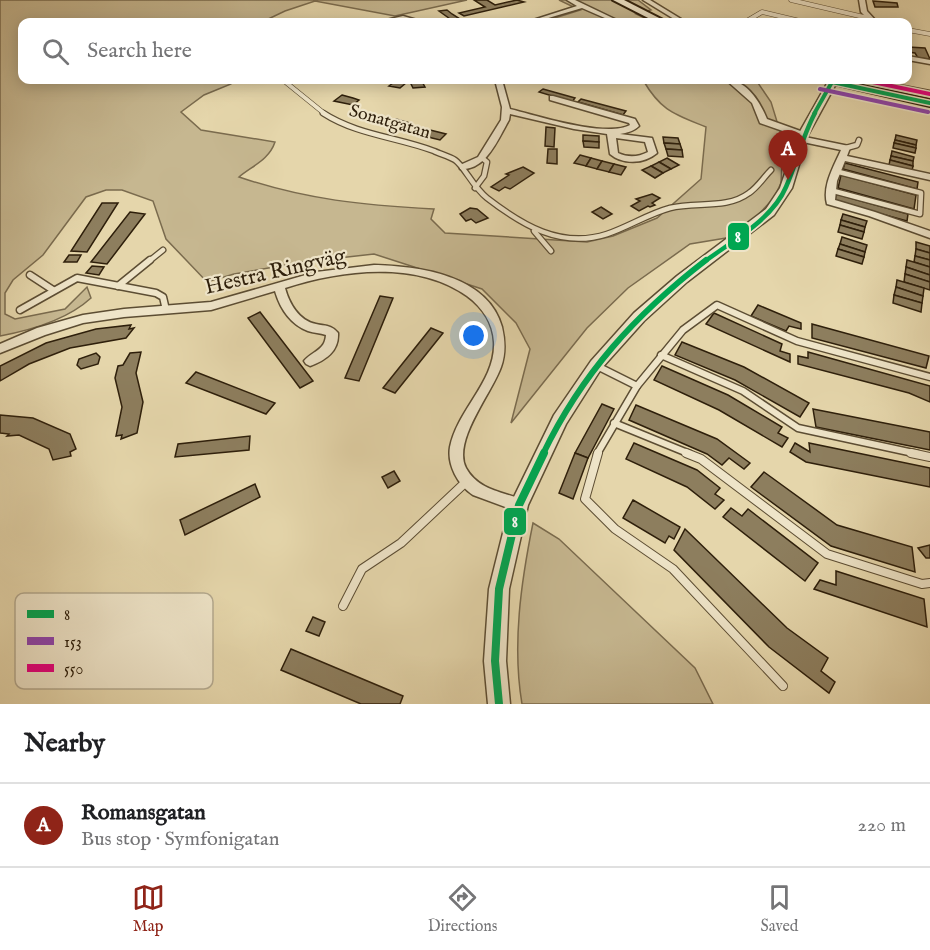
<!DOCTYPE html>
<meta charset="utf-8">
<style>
:root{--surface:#fff;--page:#f2f2f2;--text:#202124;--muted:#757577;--line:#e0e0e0;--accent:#8f2418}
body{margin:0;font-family:"IM FELL English",serif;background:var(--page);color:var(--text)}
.you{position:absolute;left:474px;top:336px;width:21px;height:21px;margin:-15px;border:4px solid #fff;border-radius:50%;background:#1a73e8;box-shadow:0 0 0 9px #1a73e833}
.badge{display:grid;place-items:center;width:39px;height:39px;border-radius:50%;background:var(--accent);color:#fff;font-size:20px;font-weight:700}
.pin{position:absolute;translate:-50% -50px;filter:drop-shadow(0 2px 3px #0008)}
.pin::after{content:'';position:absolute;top:32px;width:21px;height:18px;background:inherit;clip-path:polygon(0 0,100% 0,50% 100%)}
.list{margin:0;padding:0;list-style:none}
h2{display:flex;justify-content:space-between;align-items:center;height:78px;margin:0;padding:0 24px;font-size:26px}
h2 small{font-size:20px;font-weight:400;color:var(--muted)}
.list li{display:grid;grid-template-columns:39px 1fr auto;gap:18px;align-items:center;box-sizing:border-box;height:84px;padding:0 24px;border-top:2px solid var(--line)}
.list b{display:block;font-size:22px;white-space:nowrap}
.list p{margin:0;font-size:20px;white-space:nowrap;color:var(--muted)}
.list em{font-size:20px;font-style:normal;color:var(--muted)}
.icon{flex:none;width:33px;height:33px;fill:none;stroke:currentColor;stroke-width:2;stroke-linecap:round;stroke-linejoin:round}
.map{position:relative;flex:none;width:930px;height:704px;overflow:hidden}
.search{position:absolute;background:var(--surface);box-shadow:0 3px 15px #0003;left:18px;right:18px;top:18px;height:66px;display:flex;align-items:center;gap:15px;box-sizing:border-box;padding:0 21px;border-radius:12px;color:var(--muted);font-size:22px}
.sheet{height:162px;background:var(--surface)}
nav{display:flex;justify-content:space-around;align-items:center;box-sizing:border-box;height:84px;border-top:2px solid var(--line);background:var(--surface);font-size:16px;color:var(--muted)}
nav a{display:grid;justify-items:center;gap:3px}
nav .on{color:var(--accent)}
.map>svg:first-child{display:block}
.green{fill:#c6b790;stroke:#7a6b4e;stroke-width:1.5}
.building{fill:#8d7e5e;stroke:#2e1f0b;stroke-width:1.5}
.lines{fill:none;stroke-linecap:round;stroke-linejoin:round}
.service-far3-casing{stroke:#5c4d33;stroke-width:5}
.service-far2-casing{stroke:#5c4d33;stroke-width:7}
.service-far1-casing{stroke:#5c4d33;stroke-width:9}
.service-casing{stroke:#5c4d33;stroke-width:10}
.minor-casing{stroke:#5c4d33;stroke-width:3}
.tertiary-casing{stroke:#5c4d33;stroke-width:3}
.secondary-casing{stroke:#2e1f0b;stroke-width:4}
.service-far3{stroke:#eee4c8;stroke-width:4}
.service-far2{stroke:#eee4c8;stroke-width:4.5}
.service-far1{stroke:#eee4c8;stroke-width:6}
.service{stroke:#eee4c8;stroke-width:8}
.minor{fill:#eee4c8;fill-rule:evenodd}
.tertiary{fill:#eee4c8;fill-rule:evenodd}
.secondary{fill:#eee4c8;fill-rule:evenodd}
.bus-1-far3-casing{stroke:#eee4c8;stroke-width:7}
.bus-1-far2-casing{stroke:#eee4c8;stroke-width:8}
.bus-1-far1-casing{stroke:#eee4c8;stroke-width:10}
.bus-1-casing{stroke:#eee4c8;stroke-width:12}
.bus-2-casing{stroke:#eee4c8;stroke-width:7}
.bus-3-casing{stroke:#eee4c8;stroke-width:7}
.bus-1-far3{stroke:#00a651;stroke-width:4}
.bus-1-far2{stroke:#00a651;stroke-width:4.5}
.bus-1-far1{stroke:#00a651;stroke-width:6}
.bus-1{stroke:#00a651;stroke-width:8}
.bus-2{stroke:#8e44ad;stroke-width:4}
.bus-3{stroke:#e5007d;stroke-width:4}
.labels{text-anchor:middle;stroke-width:4.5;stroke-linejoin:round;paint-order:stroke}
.far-street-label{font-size:18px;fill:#2e1f0b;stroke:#eee4c8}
.street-label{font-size:22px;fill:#2e1f0b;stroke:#eee4c8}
.key{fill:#eee4c8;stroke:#b4a98f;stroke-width:1.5}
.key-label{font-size:16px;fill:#2e1f0b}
.line-badge{stroke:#eee4c8;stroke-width:2}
.badge-label{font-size:16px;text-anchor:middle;font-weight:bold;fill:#fff}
</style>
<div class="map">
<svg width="930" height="704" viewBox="0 0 930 704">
<rect width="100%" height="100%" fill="#e5d6ab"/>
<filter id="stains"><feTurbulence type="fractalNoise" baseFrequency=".00333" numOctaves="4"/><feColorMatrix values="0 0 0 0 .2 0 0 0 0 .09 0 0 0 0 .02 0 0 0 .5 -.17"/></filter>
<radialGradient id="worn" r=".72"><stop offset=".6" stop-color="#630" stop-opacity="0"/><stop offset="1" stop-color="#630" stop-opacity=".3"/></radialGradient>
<g class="green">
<path d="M0 0H467L395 16 315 1 285 11 262 22H22V80H233L231 84 204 95 181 112 201 130 275 142C269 160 252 166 239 177 307 200 363 205 434 209L431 219 445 233 587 242 613 236 657 218 701 179 706 127C674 114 661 111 643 80H756L771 102 783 141 781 183 774 198 755 218 726 238 690 244 628 288 587 328 511 423 530 349 516 323 482 289 374 254 303 262 234 274 207 282 166 239 153 201 122 190H106L86 197 43 255 13 280 5 293V314L15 319 65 309 87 287 91 298C67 320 32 330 0 336Z"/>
<polygon points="559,0 638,0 651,10 636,14 653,22 542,22 580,10"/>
<path d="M533 523 559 539 695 668 713 704H522C512 645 521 582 533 523Z"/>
</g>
<g class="building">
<polygon points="474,0 487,0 495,5 517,0 524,2 464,16 459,13 485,7"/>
<polygon points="873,1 897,3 898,7 875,7"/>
<polygon points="447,10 452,14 460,19 453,21 439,11"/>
<polygon points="908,47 925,48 930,59 918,58 915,53 908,52"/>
<polygon points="397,80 401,80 407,82 400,88 389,86"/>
<polygon points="416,80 421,80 425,87 413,88 410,82"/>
<polygon points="543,89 575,98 572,102 539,92"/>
<polygon points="342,95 353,98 359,100 353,105 334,101"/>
<polygon points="581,99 626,111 623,115 578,102"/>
<polygon points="396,119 410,123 403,129 389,126"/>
<polygon points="546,127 555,128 554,147 545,146"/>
<polygon points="430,130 446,134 440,140 424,136"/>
<polygon points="583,135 599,136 599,142 583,141"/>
<polygon points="896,135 917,140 916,145 895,140"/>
<polygon points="663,137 678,138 680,144 664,143"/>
<polygon points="895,140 916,145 916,148 894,143"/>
<polygon points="583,141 599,142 599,148 584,147"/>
<polygon points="664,143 680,144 682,150 666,149"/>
<polygon points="894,143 916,148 915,153 893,148"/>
<polygon points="548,149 557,149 557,164 547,163"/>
<polygon points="666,149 682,150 683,157 668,156"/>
<polygon points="892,151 914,157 913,161 891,156"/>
<polygon points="580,155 591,158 586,166 574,163"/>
<polygon points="891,156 913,161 913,166 890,160"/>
<polygon points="591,158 602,161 597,169 586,166"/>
<polygon points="667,158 679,165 671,169 659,162"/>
<polygon points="890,160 913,166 912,171 889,165"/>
<polygon points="602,161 614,164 609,172 597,169"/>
<polygon points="659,162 671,169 663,173 651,166"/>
<polygon points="845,163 918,182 917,189 843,169"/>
<polygon points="614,164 626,167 621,175 609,172"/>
<polygon points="651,166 663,173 655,178 642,170"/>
<polygon points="523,167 534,173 510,189 505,187 499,191 491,187 509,175 506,174"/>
<polygon points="841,175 916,195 914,209 838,188"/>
<polygon points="652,194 660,198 652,203 655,205 650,207 648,206 639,211 631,206 640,201 636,199"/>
<polygon points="836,194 908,214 907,221 834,201"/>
<polygon points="102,203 118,203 87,252 71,251"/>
<polygon points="601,207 612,214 603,219 592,212"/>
<polygon points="470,208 477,209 488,218 476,223 471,219 466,221 460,214"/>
<polygon points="130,212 145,214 107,264 91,262"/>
<polygon points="843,214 867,221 865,227 841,220"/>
<polygon points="841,220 865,227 864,232 840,225"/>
<polygon points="840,225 864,232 862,239 838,232"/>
<polygon points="842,237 867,245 865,252 840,244"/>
<polygon points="916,242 930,246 930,253 916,249"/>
<polygon points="840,244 865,252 864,257 838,249"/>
<polygon points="838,249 864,257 862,264 836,256"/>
<polygon points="916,249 930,253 930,260 915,256"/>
<polygon points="69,255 81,255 77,262 64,262"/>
<polygon points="915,256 930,260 930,267 914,262"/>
<polygon points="907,260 930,267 930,275 906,267"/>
<polygon points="92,266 104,267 99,275 86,273"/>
<polygon points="906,267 930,275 930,282 905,274"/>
<polygon points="905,274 930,282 930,290 904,282"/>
<polygon points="897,280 924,288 923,296 896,287"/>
<polygon points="896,287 923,296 922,303 894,295"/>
<polygon points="894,295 922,303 921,312 893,303"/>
<polygon points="380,296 393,298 359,381 345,378"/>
<polygon points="758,305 801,323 801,329 789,326 786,331 751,316"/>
<polygon points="260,312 313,381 300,388 248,318"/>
<polygon points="714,313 782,344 780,351 790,354 790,362 706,324"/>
<polygon points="812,324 929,356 926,368 812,338"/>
<polygon points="131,325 129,329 134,328 126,338 70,348 29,364 0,381 0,366 46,343 96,329"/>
<polygon points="431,328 443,333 395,393 383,388"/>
<polygon points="682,342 744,367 809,403 800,417 735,380 675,355"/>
<polygon points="141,352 136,373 143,402 137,433 121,439 122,435 116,436 122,407 115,378 118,366 123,365 130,353"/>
<polygon points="808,352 930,386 930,402 909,393 798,364 798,356 808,358"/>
<polygon points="96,353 100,357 98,364 81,369 77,365 79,359"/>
<polygon points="662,366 728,395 782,427 778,433 788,438 782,447 719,410 654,380"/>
<polygon points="196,372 275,403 266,414 186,383"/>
<polygon points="602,404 614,409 588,458 575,453"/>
<polygon points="636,405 717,439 750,463 744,469 729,458 722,465 707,454 629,420"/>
<polygon points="813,409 930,432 930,450 816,427"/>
<polygon points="0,415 33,418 70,434 76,449 70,452 71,456 53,460 49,449 19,435 7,436 9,434 0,433"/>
<polygon points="250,436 249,450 175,457 178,444"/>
<polygon points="634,443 697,470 720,488 715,494 724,500 715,509 687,487 626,459"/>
<polygon points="795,443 810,452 809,443 930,468 930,487 806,462 790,452"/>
<polygon points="575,453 588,458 573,499 559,493"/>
<polygon points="394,471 400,481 388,488 382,477"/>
<polygon points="764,472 837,525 912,547 915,572 831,546 751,487"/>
<polygon points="255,484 260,497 185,535 180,520"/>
<polygon points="633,500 680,527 674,539 669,536 665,543 623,518"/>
<polygon points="731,508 742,516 748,509 818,563 805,581 723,517"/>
<polygon points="685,529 787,628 828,658 821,671 835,682 829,693 769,647 674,550"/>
<polygon points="930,545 930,558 926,558 918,548"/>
<polygon points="836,571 924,599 927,627 814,589 820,580 836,585"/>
<polygon points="313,617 325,622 319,636 306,631"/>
<polygon points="291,649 403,696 400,704 361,704 281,670"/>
</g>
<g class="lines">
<g class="service-far3-casing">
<g id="service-far3">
<polyline points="791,0 868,18"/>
<polyline points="745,22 762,12 804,22"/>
<polyline points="908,30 930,34"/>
<polyline points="283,80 325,114"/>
</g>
</g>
<g class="service-far2-casing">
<g id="service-far2">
<path d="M323 113C357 135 397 137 434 151 440 154 449 156 455 160 464 166 473 187 487 198 522 225 561 249 607 234 628 227 648 214 670 208 696 201 726 210 749 193 757 188 764 177 771 170"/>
<polyline points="846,148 857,145 859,140"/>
<polyline points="475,188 484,176 487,162 482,158"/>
<polyline points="830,190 920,214 921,193 835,171"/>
<polyline points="534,231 551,251"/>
<polyline points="148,262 163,250"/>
</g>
</g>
<g class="service-far1-casing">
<g id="service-far1">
<polyline points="30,275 53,290"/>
<polyline points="118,286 150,260"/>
<polyline points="20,310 77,278 156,293 163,297 166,310"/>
<polyline points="661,355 743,391 798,428 918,454"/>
<polyline points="597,366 637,386 597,454"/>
<polyline points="637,386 683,330 717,305 797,341 930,377"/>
<polyline points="614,423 690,454"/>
</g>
</g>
<g class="service-casing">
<g id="service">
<polyline points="598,453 585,499 615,529 673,569 783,686"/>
<polyline points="686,453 701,459 827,554 922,584 930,583"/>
<polyline points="911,453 930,457"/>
<polyline points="343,606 362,569 401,543 467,481"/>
</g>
</g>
<g class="minor-casing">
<g id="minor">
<polygon points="567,0 575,0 621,22 614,22 582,8 535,22 527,22 577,6"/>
<polygon points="643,0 650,0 686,22 679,22"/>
<polygon points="859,0 865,0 867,11 877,22 871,22 861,12"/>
<polygon points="403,16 424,22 403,20 378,22"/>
<polygon points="324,20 337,20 340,22 321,22"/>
<polygon points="908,56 930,60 930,64 908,60"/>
<path d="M495 80H502L510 109C538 116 606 138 630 125L629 123 550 100V96H553L635 119 639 126C634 131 627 133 620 134L652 138 657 153C644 164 623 165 610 154L607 134 574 129 510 114 509 120C498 139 486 171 460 169V165L478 157 501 120 502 107ZM616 138 645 142 648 152C638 157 629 158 618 153Z"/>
<path d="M726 80C747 80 760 102 767 119L806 133 807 135 805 137 849 146 850 148 847 156 930 174V180L845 161 837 181 835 200 875 212 930 231V238L869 216 827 204C822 186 834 166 841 150L798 141 797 139 800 137 760 123 752 103Z"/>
<polygon points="860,80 873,80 930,91 930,95"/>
<path d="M374 265C418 266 488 275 502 327 505 340 506 353 501 367 492 393 452 441 466 468 478 490 503 492 524 500L526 505 524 510 519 512 473 495C458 485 447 465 450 447 457 410 496 381 494 342 493 323 482 307 467 296 416 260 341 270 285 288 289 303 299 321 316 324 325 326 332 325 338 333 339 351 326 360 310 366L306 364 304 361C312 351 325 351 326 335 320 333 314 333 308 331 290 324 280 308 275 291L211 310 124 317 83 323 45 335 0 353V344L37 328 83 315 124 309 211 302 316 272Z"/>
</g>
</g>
<g class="tertiary-casing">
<polygon id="tertiary" points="829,80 837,82 808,135 792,188 774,215 687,282 644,321 601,369 566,424 528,505 509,589 506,661 510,704 488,704 484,661 489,589 510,505 554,415 591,361 634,313 677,276 766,209 780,188 798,135"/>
</g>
<g class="secondary-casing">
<g id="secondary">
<polygon points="613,0 624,0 667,22 656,22"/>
<polygon points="817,80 834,80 930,100 930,106"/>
</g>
</g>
<use href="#service-far3" class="service-far3"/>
<use href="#service-far2" class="service-far2"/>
<use href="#service-far1" class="service-far1"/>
<use href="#service" class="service"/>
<use href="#minor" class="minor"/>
<use href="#tertiary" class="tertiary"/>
<use href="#secondary" class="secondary"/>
<g class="bus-1-far3-casing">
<g id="bus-1-far3">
<polyline points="832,82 930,103"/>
<polyline points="814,114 832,82"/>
</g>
</g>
<g class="bus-1-far2-casing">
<path id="bus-1-far2" d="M704 262C732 241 772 220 786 187 797 162 802 137 815 113"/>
</g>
<g class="bus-1-far1-casing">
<path id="bus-1-far1" d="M543 454C582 373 635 315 706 260"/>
</g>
<g class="bus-1-casing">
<polyline id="bus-1" points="499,704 495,661 499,589 519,505 544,453"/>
</g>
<g class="bus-2-casing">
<polyline id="bus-2" points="820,89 928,112"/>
</g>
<g class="bus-3-casing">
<polyline id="bus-3" points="863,80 930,94"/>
</g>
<use href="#bus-1-far3" class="bus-1-far3"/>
<use href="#bus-1-far2" class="bus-1-far2"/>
<use href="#bus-1-far1" class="bus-1-far1"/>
<use href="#bus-1" class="bus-1"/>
<use href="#bus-2" class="bus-2"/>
<use href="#bus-3" class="bus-3"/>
</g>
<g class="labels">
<g class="far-street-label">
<text transform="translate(390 121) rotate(16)" y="6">Sonatgatan</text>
</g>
<g class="street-label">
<text transform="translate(275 270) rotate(-13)" y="8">Hestra Ringväg</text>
</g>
</g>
<rect x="15" y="593" width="198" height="96" rx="9" class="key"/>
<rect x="27" y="610" width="27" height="8" fill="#00a651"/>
<rect x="27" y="637" width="27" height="8" fill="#8e44ad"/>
<rect x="27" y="664" width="27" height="8" fill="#e5007d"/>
<g class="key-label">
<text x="64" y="620">8</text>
<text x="64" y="647">153</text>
<text x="64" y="674">550</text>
</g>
<g class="line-badge">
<rect x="727" y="222" width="23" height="29" rx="6" fill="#00a651"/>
<rect x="503" y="507" width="24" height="29" rx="6" fill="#00a651"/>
</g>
<g class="badge-label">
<text x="738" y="242">8</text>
<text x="515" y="527">8</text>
</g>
<rect width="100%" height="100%" filter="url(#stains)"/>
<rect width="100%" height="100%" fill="url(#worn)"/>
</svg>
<div class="you"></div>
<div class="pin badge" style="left:788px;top:180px">A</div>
<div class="search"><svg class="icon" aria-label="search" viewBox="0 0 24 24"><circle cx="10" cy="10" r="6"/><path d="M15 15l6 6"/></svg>Search here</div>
</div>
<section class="sheet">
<h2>Nearby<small></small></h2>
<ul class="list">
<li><span class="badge">A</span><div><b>Romansgatan</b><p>Bus stop · Symfonigatan</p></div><em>220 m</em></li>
</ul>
</section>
<nav>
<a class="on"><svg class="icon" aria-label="map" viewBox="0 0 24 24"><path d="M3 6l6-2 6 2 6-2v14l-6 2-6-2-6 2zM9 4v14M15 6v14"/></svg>Map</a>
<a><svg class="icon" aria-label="directions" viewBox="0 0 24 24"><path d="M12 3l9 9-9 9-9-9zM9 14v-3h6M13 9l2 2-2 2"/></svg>Directions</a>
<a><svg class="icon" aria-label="saved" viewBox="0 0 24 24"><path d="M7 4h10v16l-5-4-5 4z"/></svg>Saved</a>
</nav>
